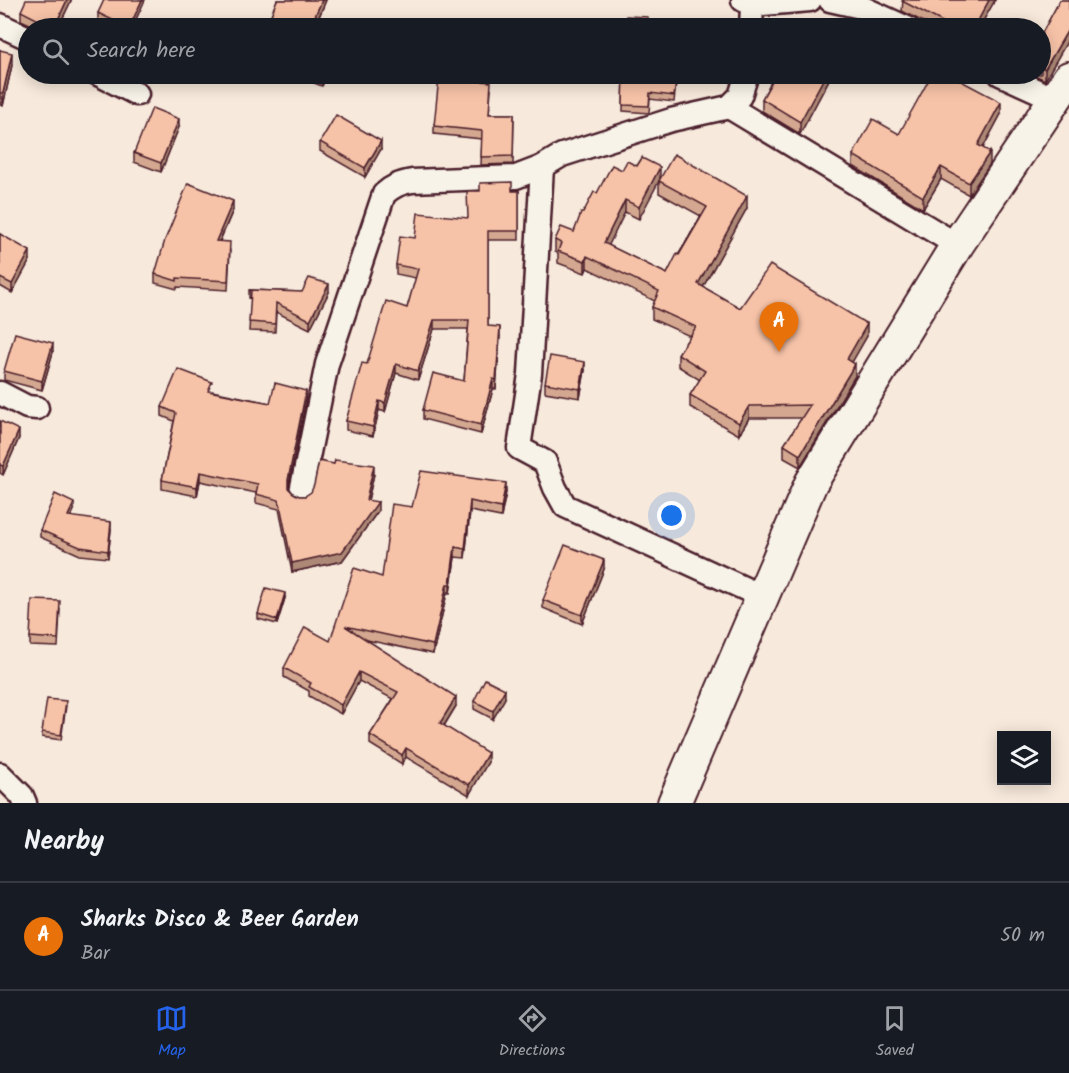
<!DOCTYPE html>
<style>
:root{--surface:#171b24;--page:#242831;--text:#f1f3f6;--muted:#9ea1a6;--line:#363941;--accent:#2563eb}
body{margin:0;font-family:Kalam,sans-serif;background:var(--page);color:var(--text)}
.controls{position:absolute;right:18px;bottom:18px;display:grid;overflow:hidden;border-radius:0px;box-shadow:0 3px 15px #0003}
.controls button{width:54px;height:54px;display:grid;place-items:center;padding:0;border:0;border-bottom:2px solid var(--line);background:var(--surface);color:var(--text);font:30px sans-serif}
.you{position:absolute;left:672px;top:516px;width:21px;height:21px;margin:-15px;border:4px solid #fff;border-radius:50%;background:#1a73e8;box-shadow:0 0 0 9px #1a73e833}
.badge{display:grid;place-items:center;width:39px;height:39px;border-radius:50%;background:var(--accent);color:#fff;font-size:20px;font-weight:700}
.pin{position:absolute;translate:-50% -50px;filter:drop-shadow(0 2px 3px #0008)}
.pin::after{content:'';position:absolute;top:32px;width:21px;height:18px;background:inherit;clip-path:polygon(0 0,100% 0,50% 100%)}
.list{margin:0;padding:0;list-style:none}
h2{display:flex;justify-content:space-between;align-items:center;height:78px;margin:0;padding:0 24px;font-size:26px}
h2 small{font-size:20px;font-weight:400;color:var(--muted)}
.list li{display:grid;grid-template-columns:39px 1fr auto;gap:18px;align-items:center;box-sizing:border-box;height:108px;padding:0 24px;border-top:2px solid var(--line)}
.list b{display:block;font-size:22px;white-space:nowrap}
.list p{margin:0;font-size:20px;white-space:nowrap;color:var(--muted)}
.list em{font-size:20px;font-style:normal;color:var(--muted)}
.icon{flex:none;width:33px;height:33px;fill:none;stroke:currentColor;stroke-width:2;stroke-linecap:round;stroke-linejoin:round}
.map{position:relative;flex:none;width:1069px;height:803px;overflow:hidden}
.search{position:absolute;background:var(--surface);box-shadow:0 3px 15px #0003;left:18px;right:18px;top:18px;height:66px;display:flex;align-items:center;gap:15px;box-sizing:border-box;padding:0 21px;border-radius:33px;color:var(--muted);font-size:22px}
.sheet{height:186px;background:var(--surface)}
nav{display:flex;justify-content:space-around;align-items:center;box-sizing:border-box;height:84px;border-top:2px solid var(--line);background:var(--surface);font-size:16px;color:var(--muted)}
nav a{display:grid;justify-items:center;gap:3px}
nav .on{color:var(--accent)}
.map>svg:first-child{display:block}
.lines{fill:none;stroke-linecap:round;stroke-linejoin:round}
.street-casing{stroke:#4a1f2b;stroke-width:27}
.secondary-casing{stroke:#4a1f2b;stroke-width:36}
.street{stroke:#f7f3e8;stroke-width:22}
.secondary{stroke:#f7f3e8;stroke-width:32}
.wall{fill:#d4a890;stroke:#4a1f2b;stroke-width:1.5}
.shaded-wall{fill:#ad8876;stroke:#4a1f2b;stroke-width:1.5}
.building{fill:#f7c3a8;stroke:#4a1f2b;stroke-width:1.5}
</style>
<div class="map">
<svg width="1069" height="803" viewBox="0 0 1069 803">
<rect width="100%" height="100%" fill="#f7e9db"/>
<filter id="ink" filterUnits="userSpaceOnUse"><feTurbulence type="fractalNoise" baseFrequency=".0167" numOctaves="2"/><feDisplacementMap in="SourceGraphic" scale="12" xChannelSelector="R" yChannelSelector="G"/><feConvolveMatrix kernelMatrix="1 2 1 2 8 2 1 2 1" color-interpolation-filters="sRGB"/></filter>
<g filter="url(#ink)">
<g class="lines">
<g class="street-casing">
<g id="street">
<polyline points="743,0 752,5 810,0"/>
<polyline points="830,0 861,7 907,28"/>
<polyline points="0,25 28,38"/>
<polyline points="751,28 752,5"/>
<polyline points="98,74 137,94"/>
<polyline points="1000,74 1055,99"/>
<polyline points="729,107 957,245"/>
<polyline points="542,167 530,374 519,448 545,462 555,488 565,506 763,597"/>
<polyline points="0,393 27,407 37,408"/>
<path d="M301 492 327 364 384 194C393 186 400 183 412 181L516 177 542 167 562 155 671 120 729 107 740 96 747 74"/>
<polyline points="0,774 22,796 25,803"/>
</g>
</g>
<g class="secondary-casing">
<polyline id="secondary" points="674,803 811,483 957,245 1069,78"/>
</g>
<use href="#street" class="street"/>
<use href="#secondary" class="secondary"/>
</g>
<g class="wall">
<polygon points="71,0 58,28 38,28 21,20 21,11"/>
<polygon points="277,0 326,0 315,27 271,26 271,15"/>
<polygon points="903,0 995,0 979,28 935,28 902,11"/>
<polygon points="1059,0 1069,0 1069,38 1045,80 1032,74 1041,74 1041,35 1060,0"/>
<polygon points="98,13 132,28 115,28 98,21"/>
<polygon points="0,50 12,65 3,106 0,105"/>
<polygon points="291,74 327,74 322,86"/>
<polygon points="624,74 677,74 674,102 650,99 649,113 623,111"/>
<polygon points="773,74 832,74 800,134 762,111 762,99 775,74"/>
<polygon points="491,90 489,114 514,114 513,164 481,165 482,139 434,134 434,126"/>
<polygon points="1001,114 983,148 990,164 969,195 941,179 923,209 853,166 853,155 899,134"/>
<polygon points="179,127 161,172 134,162 134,153"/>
<polygon points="320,142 381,149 365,177 320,151"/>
<polygon points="642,158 639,219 625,212 608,245 667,274 701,216 659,193 659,181 747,208 703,287 740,308 867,336 852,362 855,376 800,467 784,458 784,445 802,418 749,418 739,435 690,407 690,395 700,380 678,366 678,354 690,336 652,319 652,307 655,301 587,268 585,273 558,263 558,253 555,252 555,240 574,232 583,213 597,193 622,170 637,166"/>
<polygon points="512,191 519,191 519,240 488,240 488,326 500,336 496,389 493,389 481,434 423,419 423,410 464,381 468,329 434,329 418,380 396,373 385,412 379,410 373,436 346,430 346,421 367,364 407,308 416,278 396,274 396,265 415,238 468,218"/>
<polygon points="233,210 220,241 230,250 228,290 177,287 177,289 155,283 155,274"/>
<polygon points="0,234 30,260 12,293 0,286"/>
<polygon points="249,290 302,292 329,292 310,329 276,312 275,332 249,331 251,299 249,298"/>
<polygon points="53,352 42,390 4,380 4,371"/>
<polygon points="585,370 580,398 545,392 545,383"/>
<polygon points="212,391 270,403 306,400 288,486 293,493 299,496 305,496 374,474 368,500 378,511 342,561 292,572 279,509 256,503 256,493 200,481 197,496 162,489 162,480 174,421 162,416 162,407"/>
<polygon points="0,421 19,438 3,475 0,473"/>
<polygon points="506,492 501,517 470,511 465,558 455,557 450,593 447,593 433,654 367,640 456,706 444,726 488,762 469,795 406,757 402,764 370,744 370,735 393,699 359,681 341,714 309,696 309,691 284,677 284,668 330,641 382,577 412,507"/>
<polygon points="74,510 71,517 111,529 108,558 80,555 40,537 40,530"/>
<polygon points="604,569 582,624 543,608 543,600"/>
<polygon points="285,598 277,624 258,619 258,614"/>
<polygon points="60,610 58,647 30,646 30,637"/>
<polygon points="505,698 493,719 474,709 474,701"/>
<polygon points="66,706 61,740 42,737 42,732"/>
</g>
<g class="shaded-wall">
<polygon points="67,0 71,0 71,1 58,28 54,28"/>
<polygon points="142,0 145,0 132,28 129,28"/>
<polygon points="322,0 326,0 314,28 311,25"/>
<polygon points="989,0 995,0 979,28 974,28"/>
<polygon points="1069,28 1069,38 1045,80 1045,69"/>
<polygon points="12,53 12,65 3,106 3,93"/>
<polygon points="323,74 327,74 322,86 322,75"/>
<polygon points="826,74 832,74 800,134 800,122"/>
<polygon points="1001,102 1001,114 978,157 978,145"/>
<polygon points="179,119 179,127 161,172 161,163"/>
<polygon points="381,141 381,149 365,177 365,168"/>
<polygon points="990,152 990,164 969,195 969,183"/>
<polygon points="660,167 660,179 639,219 639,207"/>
<polygon points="941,167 941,179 923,209 923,197"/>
<polygon points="747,196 747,208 698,296 698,284"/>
<polygon points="625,200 625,212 604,255 604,243"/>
<polygon points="233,201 233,210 216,249 216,241"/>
<polygon points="30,251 30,260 12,293 12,284"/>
<polygon points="587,256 587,268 585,273 585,261"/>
<polygon points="329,284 329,292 310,329 310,320"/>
<polygon points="434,320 434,329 418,380 418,371"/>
<polygon points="867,324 867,336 847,371 847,359"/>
<polygon points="500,327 500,336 496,389 496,380"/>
<polygon points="53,343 53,352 42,390 42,381"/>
<polygon points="585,362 585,370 580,398 580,389"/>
<polygon points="396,364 396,373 385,412 385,403"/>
<polygon points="855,364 855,376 800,467 800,455"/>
<polygon points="493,379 493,389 481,434 481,425"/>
<polygon points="306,391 306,400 288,489 288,480"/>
<polygon points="379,401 379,410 373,436 373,427"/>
<polygon points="749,406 749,418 739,435 739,423"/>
<polygon points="19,430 19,438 3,475 3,466"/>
<polygon points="374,465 374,474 366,509 366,500"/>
<polygon points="200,472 200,481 197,496 197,487"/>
<polygon points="506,483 506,492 501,517 501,508"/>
<polygon points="470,501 470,511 465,558 465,549"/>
<polygon points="378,502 378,511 342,561 292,572 292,563"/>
<polygon points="74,503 74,510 68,523 68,516"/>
<polygon points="111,522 111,529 108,558 108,551"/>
<polygon points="455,547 455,557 450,593 450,584"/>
<polygon points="604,560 604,569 582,624 582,615"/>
<polygon points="447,584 447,593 433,654 433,645"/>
<polygon points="285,593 285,598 277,624 277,620"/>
<polygon points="359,672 359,681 341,714 341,705"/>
<polygon points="505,689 505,698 493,719 493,711"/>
<polygon points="456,697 456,706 440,732 440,723"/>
<polygon points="406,748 406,757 402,764 402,755"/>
<polygon points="488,753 488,762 469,795 469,785"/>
</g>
<g class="building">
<polygon points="26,0 67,0 54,28 21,11"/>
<polygon points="104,0 142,0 129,28 98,13"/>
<polygon points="277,0 322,0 311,25 319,28 270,28 274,16 271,15"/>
<polygon points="903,0 989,0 974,28 954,28 902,1"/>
<polygon points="1060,0 1069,0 1069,28 1045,69 1041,67 1041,35"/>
<polygon points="626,16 648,17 648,23 682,24 682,28 626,28"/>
<polygon points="771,22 784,28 767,28"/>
<polygon points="0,50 12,53 3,93 0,93"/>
<polygon points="624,74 677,74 674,96 650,93 649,106 623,105"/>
<polygon points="776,74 826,74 800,122 762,99"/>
<polygon points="932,74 948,74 1001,102 978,145 990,152 969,183 941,167 923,197 853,155 873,119 899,134"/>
<polygon points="439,77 491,82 489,114 514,114 513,156 481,157 482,131 434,126"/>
<polygon points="152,108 179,119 161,163 134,153"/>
<polygon points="336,115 381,141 365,168 320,142"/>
<polygon points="674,154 747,196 698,284 740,308 770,265 867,324 847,359 855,364 800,455 784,445 810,405 749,406 739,423 690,395 705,371 678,354 696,327 652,307 659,291 587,256 585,261 558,251 561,243 555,240 561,227 574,232 581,213 583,213 594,192 597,193 612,165 622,170 627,161 637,166 642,158 660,167 639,207 625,200 604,243 667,274 677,254 679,255 707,207 659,181"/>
<polygon points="512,182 512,191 519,191 519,231 488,231 488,326 500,327 496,380 493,379 481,425 423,410 433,373 464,381 469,320 434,320 418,371 396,364 385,403 379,401 373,427 346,421 362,363 367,364 386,301 407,308 418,269 396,265 400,236 415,238 418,213 468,218 467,191 480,191 480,183"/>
<polygon points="188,183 233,201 216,241 230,242 228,281 177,278 177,281 155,274 165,240"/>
<polygon points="0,234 30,251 12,284 0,278"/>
<polygon points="309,278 329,284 310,320 276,303 275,324 249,322 251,291 249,290 302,292"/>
<polygon points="15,333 53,343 42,381 4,371"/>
<polygon points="550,356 585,362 580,389 545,383"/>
<polygon points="178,369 212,382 208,391 270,403 275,383 306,391 288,480 288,488 293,493 299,496 305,496 311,492 314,485 319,461 334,464 335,460 374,465 366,500 378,502 342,552 292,563 279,500 256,494 258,484 200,472 197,487 162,480 176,413 162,407"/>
<polygon points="0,421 19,430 3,466 0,465"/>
<polygon points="421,471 506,483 501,508 470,501 465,549 455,547 450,584 447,584 433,645 345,626 456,697 440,723 488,753 469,785 406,748 402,755 370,735 398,692 359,672 341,705 309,687 311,683 284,668 305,627 330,641 354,568 382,577 392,504 412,507"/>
<polygon points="55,494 74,503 68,516 111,522 108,551 80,547 40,530"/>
<polygon points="565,545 604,560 582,615 543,600"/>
<polygon points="266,588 285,593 277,620 258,614"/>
<polygon points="32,600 60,601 58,639 30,637"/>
<polygon points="485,679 505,689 493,711 474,701"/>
<polygon points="47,699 66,701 61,735 42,732"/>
</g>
</g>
</svg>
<div class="controls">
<button><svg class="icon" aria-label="layers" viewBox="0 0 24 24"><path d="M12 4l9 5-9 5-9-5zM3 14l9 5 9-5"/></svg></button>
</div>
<div class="you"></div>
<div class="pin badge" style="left:779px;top:352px;background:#e8710a">A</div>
<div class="search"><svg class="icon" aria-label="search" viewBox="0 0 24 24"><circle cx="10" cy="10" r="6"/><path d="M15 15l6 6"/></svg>Search here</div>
</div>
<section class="sheet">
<h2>Nearby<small></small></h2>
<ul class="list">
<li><span class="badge" style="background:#e8710a">A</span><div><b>Sharks Disco &amp; Beer Garden</b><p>Bar</p></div><em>50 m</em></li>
</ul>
</section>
<nav>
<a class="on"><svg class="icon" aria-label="map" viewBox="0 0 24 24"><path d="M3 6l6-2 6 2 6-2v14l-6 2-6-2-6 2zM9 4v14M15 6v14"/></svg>Map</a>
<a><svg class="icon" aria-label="directions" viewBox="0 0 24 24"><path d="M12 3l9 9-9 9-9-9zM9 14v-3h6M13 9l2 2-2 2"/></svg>Directions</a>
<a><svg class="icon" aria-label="saved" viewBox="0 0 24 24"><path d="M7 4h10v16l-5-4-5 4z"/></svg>Saved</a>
</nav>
